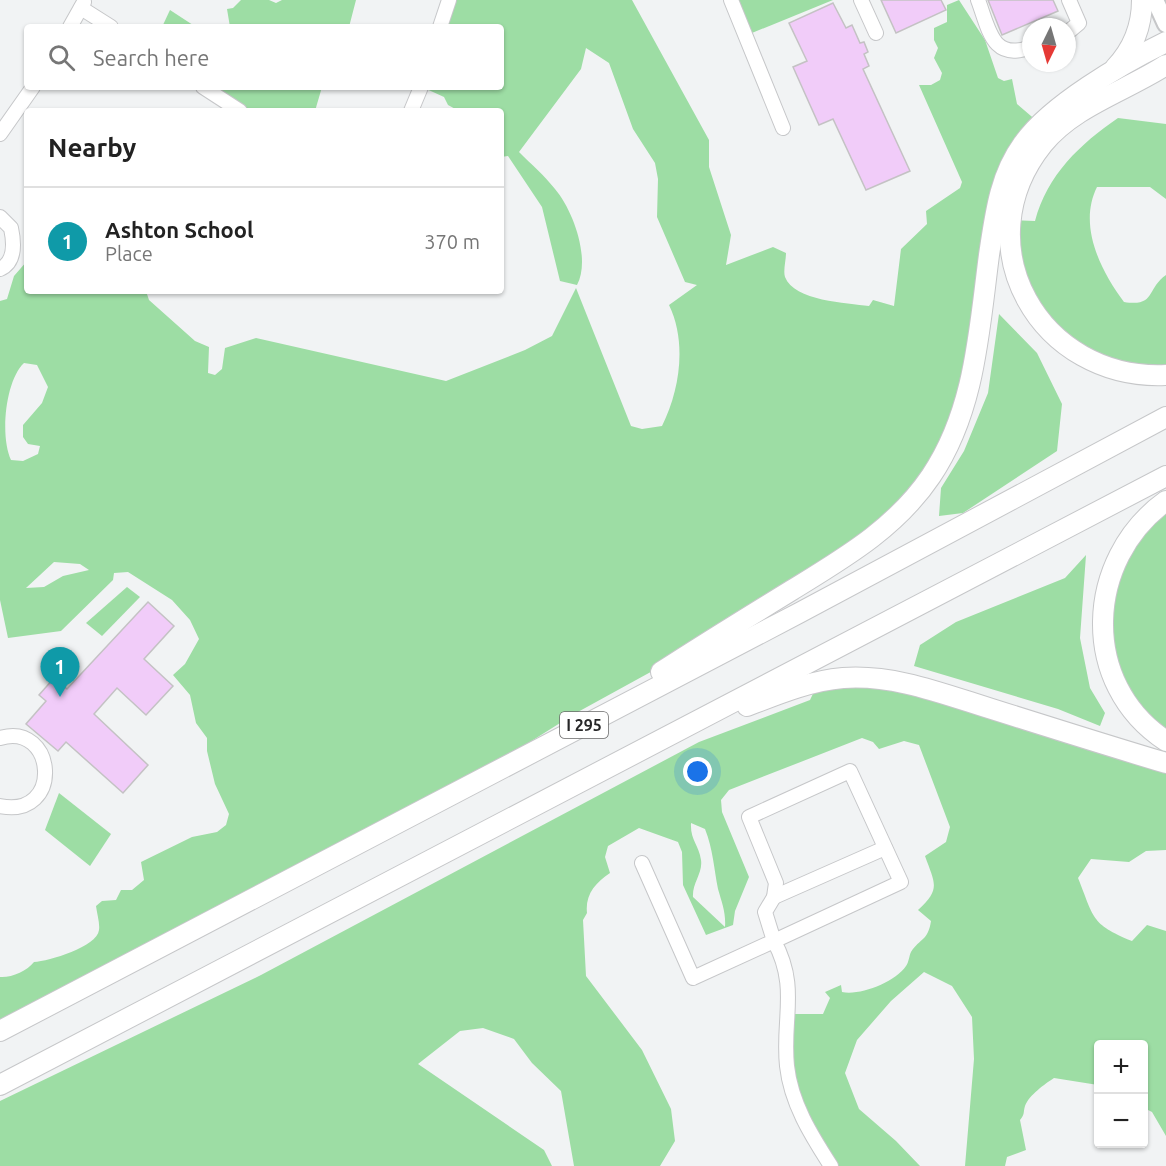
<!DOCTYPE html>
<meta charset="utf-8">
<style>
:root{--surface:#fff;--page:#f6f6f6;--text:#222;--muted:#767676;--line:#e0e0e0;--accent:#d93025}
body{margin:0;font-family:Ubuntu,sans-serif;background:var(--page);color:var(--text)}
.controls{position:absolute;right:18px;bottom:18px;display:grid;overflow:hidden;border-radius:6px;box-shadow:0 2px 4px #0004}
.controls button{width:54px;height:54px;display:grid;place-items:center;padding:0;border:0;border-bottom:2px solid var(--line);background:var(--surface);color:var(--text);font:30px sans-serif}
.compass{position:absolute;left:1022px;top:18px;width:54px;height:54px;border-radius:50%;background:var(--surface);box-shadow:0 2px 4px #0004;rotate:185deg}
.you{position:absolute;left:698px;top:772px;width:21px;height:21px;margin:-15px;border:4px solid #fff;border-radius:50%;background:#1a73e8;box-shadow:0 0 0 9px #1a73e833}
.badge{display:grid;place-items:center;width:39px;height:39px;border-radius:50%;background:var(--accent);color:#fff;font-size:20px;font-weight:700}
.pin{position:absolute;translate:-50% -50px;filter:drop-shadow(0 2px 3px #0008)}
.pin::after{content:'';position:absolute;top:32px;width:21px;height:18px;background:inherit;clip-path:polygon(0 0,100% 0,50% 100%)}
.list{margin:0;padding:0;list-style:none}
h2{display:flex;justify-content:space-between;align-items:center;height:78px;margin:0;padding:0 24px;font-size:26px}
h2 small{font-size:20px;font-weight:400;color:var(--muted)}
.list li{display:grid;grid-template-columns:39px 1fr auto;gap:18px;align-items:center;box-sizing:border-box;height:108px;padding:0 24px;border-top:2px solid var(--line)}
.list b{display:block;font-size:22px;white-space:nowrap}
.list p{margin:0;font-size:20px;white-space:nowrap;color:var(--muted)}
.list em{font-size:20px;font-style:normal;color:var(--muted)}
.icon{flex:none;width:33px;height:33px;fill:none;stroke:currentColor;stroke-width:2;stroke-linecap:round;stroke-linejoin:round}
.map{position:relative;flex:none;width:1166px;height:1166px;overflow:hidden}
.search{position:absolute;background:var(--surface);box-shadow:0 2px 4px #0004;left:24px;top:24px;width:480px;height:66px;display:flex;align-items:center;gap:15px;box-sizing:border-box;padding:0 21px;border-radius:6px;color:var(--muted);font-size:22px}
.panel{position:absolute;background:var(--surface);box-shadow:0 2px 4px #0004;left:24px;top:108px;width:480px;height:186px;border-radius:6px}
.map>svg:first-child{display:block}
.green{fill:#9ddda4;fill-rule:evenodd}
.building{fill:#f1ccf9;stroke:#c4c2c4;stroke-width:1.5}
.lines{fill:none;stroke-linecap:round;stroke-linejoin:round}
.minor-casing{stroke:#c6c7c9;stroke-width:16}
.major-casing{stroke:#c6c7c9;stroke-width:20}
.highway-casing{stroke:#c6c7c9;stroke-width:22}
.minor{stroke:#fff;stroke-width:14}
.major{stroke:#fff;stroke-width:16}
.highway{stroke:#fff;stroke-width:20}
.labels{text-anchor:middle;stroke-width:4.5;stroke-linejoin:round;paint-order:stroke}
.shield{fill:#fff;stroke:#686868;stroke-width:1.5}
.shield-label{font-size:16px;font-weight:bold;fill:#272728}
</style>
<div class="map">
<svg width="1166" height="1166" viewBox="0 0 1166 1166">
<rect width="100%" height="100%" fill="#f1f3f4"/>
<g class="green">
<polygon points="241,0 269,0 276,3 282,0 356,0 349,27 230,27 227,9 233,8"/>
<path d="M450 0H632L709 140V167L731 235 726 265 773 247 786 253C786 260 783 271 785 277 794 301 847 303 869 306L873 300 894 306 901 249 927 224 926 211 960 188 962 182 919 85H931L940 80 942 73 934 58 938 48 934 40V28L947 22V5L959 0 985 40 998 78 1004 81 1012 79 1017 104 1038 122 1010 160 968 393 901 511 698 646 576 713 466 782 0 1028V977C11 978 27 971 34 962 49 961 97 947 99 930 100 923 97 914 96 906L102 901 116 900 121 890H132L144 880 141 862 192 837 217 832 226 825 229 814 215 784 207 751V738L196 723 190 695 173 675 185 664 199 639 190 620 172 600 128 572 114 573 113 580 61 631 8 638 0 600V301L7 299 14 276 27 261V291H146L149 300 195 341 209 347 208 373 215 375 222 369 225 348 256 338 446 381 525 350 552 336 576 288 631 426 642 429 662 426C680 390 687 342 669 305L697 285 685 282 657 217 658 179 655 163 633 129 609 63 586 48 581 69 519 152C531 164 544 175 555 189 573 210 591 259 577 285L560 281 542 207 508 156 501 157V111H459L448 105 444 97 422 87H501V27H441ZM24 363 37 365 48 387 42 403 23 425V437L28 444 40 446 38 454 23 461 11 460C0 437 5 381 24 363ZM54 562 80 564 89 570 63 576 44 587 26 588Z"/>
<polygon points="732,0 833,0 747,35"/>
<polygon points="170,10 196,27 162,27"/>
<polygon points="200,87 322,87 315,111 238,111"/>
<path d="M1118 118 1166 124V199L1150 187H1097C1078 225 1100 270 1124 302 1156 307 1146 289 1166 275V372L1110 367 1032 304 1013 220 1035 221C1047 175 1080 144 1118 118Z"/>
<polygon points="999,314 1037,353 1062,404 1057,451 963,513 939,516 941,488 964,451 988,393"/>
<polygon points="1166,500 1166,738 1117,685 1107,579"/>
<polygon points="1086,555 1080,638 1090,688 1105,713 1100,726 1058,709 914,666 920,645 956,622 1065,578"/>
<polygon points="127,587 140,597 102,636 86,623"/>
<path d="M860 675 1166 762V850L1146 851 1129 862 1091 859 1078 878C1094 917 1090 924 1132 941L1147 925 1166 931V1136L1152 1112 1144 1108V1044H1098V1085L1054 1078C1045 1084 1029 1095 1025 1106 1023 1113 1025 1114 1020 1120L1026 1150 1007 1157 1005 1166H965L974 1059 972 1017 952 986 924 972 891 1001 857 1040 845 1073 859 1109 896 1141 920 1166H827L800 1123 787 1014H823L830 998 825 992 841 985 842 992C860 996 895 982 906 966 909 962 909 956 911 952 920 938 928 941 931 921L918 910C941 889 935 884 925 856L946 842 950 827 919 745 904 741 879 749 873 742 862 738 729 790 721 800 722 812 749 877 735 911 733 925 706 935 683 885 682 852 678 842 639 828 608 846 605 857 610 873C595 883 585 895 587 913L583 920 586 976 642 1050 671 1109 675 1141 660 1166H574L561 1091 532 1063 514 1039 483 1028 460 1031 418 1064 544 1150 552 1166H0V1101L261 975 699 742 810 700 820 679ZM691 823 705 829C713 849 714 869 718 889 722 903 726 913 725 927L693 897C692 883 703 873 701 860 699 845 690 840 691 823Z"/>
<polygon points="59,793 111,834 90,866 45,830"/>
</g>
<g class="building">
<polygon points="881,0 941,0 946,10 896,33"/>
<polygon points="988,0 1053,0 1058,11 1002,35"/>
<polygon points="833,3 846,28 852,25 860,43 864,42 868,52 864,54 869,66 863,69 910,171 866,190 833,119 819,125 793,67 807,61 789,23"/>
<polygon points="148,602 174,626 144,659 173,686 146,715 117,688 94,714 148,765 123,793 66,742 58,751 26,724 46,701 39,695 54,678 67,689"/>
</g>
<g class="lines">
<g class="minor-casing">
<g id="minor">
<polyline points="731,0 783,128"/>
<polyline points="861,0 876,33"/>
<path d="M978 0C989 29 992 62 1031 47"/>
<polyline points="81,8 111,27"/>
<polyline points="70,27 84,2"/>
<polyline points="440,27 449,0"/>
<polyline points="1067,33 1079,23 1069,0"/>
<polyline points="203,87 240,111"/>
<polyline points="411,111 421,87"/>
<polyline points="0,134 33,87"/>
<path d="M0 217 11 228C14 242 16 262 0 269"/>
<path d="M0 738C56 721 64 819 0 806"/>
<path d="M642 863 693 978 774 941 765 912 774 897 776 883 749 817 850 771 901 882 774 941C799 987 782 1019 787 1066 791 1103 811 1135 831 1166"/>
<polyline points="774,897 885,848"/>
</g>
</g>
<g class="major-casing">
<polyline id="major" points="1155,0 1166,24"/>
</g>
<g class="highway-casing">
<g id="highway">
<path d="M1166 65C1126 91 1074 106 1043 144 962 245 1040 381 1166 375"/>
<path d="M1115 68C1133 49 1142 26 1142 0"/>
<path d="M1166 501C1085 559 1079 684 1166 741"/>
<path d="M661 672C704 644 748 617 792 590 844 558 896 528 931 476 975 411 979 331 989 255 995 216 999 177 1023 144 1050 105 1123 63 1166 42"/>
<path d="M747 706C778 694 809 681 843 678 895 674 946 695 995 710 1052 728 1109 746 1166 763"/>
<polyline points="0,1031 799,613 1166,417"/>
<polyline points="0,1085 1166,476"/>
</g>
</g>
<use href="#minor" class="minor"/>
<use href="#major" class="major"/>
<use href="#highway" class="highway"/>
</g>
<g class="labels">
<rect class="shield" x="560" y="712" width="48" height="26" rx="4.5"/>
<g class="shield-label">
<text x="584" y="731">I 295</text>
</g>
</g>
</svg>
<div class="controls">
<button>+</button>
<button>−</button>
</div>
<svg class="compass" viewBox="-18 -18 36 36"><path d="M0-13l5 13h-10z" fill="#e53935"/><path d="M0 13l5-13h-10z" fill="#767676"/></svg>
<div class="you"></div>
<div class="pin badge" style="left:60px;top:697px;background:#0f9aa8">1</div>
<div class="search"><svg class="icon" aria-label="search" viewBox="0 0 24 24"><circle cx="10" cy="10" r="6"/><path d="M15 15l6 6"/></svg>Search here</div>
<section class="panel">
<h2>Nearby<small></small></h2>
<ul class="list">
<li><span class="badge" style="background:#0f9aa8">1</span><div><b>Ashton School</b><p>Place</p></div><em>370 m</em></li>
</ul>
</section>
</div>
